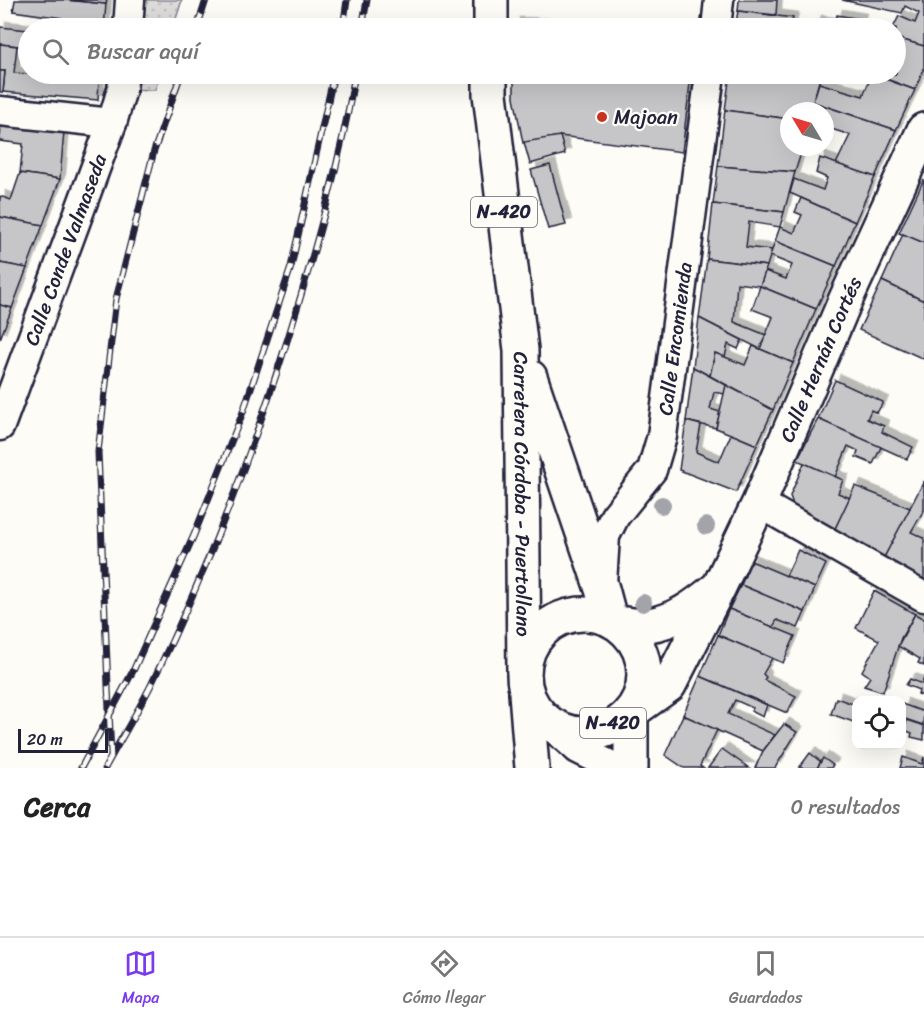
<!DOCTYPE html>
<html lang="es">
<meta charset="utf-8">
<style>
:root{--surface:#fff;--page:#f2f2f2;--text:#222;--muted:#767676;--line:#e0e0e0;--accent:#7c3aed}
body{margin:0;font-family:Sriracha,sans-serif;background:var(--page);color:var(--text)}
.controls{position:absolute;right:18px;bottom:18px;display:grid;overflow:hidden;border-radius:12px;box-shadow:0 6px 24px #0002}
.controls button{width:54px;height:54px;display:grid;place-items:center;padding:0;border:0;border-bottom:2px solid var(--line);background:var(--surface);color:var(--text);font:30px sans-serif}
.compass{position:absolute;left:780px;top:102px;width:54px;height:54px;border-radius:50%;background:var(--surface);box-shadow:0 6px 24px #0002;rotate:308deg}
.scale{position:absolute;left:18px;bottom:15px;width:90px;box-sizing:border-box;padding-left:6px;border:3px solid #22223b;border-top:0;font-size:16px;line-height:21px;white-space:nowrap;color:#22223b;-webkit-text-stroke:4px #fdfcf7;paint-order:stroke}
.list{margin:0;padding:0;list-style:none}
h2{display:flex;justify-content:space-between;align-items:center;height:78px;margin:0;padding:0 24px;font-size:26px}
h2 small{font-size:20px;font-weight:400;color:var(--muted)}
.icon{flex:none;width:33px;height:33px;fill:none;stroke:currentColor;stroke-width:2;stroke-linecap:round;stroke-linejoin:round}
.map{position:relative;flex:none;width:924px;height:768px;overflow:hidden}
.search{position:absolute;background:var(--surface);box-shadow:0 6px 24px #0002;left:18px;right:18px;top:18px;height:66px;display:flex;align-items:center;gap:15px;box-sizing:border-box;padding:0 21px;border-radius:33px;color:var(--muted);font-size:22px}
.sheet{height:168px;background:var(--surface)}
nav{display:flex;justify-content:space-around;align-items:center;box-sizing:border-box;height:84px;border-top:2px solid var(--line);background:var(--surface);font-size:16px;color:var(--muted)}
nav a{display:grid;justify-items:center;gap:3px}
nav .on{color:var(--accent)}
.map>svg:first-child{display:block}
.park{fill:url(#park-dots);stroke:#807f8b;stroke-width:1.5}
.building{fill:#c6c6c8;stroke:#22223b;stroke-width:1.5;filter:url(#shadow)}
.lines{fill:none;stroke-linecap:round;stroke-linejoin:round}
.street-casing{stroke:#22223b;stroke-width:33}
.secondary-casing{stroke:#22223b;stroke-width:38}
.highway-casing{stroke:#22223b;stroke-width:38}
.street{stroke:#fdfcf7;stroke-width:28}
.secondary{stroke:#fdfcf7;stroke-width:33}
.highway{stroke:#fdfcf7;stroke-width:33}
.rail-casing{stroke:#22223b;stroke-width:7}
.rail{stroke:#fdfcf7;stroke-width:4.5;stroke-dasharray:14;stroke-linecap:butt}
.tree{fill:#a3a3aa}
.poi-dot{fill:#c8321e;stroke:#fdfcf7;stroke-width:2}
.labels{text-anchor:middle;stroke-width:4.5;stroke-linejoin:round;paint-order:stroke}
.shield{fill:#fdfcf7;stroke:#646373;stroke-width:1.5}
.shield-label{font-size:18px;font-weight:bold;fill:#22223b}
.poi-label{font-size:20px;fill:#22223b;stroke:#fdfcf7;text-anchor:start}
.street-label{font-size:20px;fill:#22223b;stroke:#fdfcf7}
</style>
<div class="map">
<svg width="924" height="768" viewBox="0 0 924 768">
<defs>
<pattern id="park-dots" width="8" height="8" patternUnits="userSpaceOnUse" patternTransform="scale(1.5)"><rect width="8" height="8" fill="#dddcdb"/><path d="M2 2h.1M6 6h.1" fill="none" stroke="#bdbcbd" stroke-width="1.8" stroke-linecap="round"/></pattern>
<filter id="shadow"><feDropShadow dx="5.5" dy="-5.5" stdDeviation="0" flood-color="#0004"/></filter>
</defs>
<rect width="100%" height="100%" fill="#fdfcf7"/>
<filter id="ink" filterUnits="userSpaceOnUse"><feTurbulence type="fractalNoise" baseFrequency=".0167" numOctaves="2"/><feDisplacementMap in="SourceGraphic" scale="12" xChannelSelector="R" yChannelSelector="G"/><feConvolveMatrix kernelMatrix="1 2 1 2 8 2 1 2 1" color-interpolation-filters="sRGB"/></filter>
<g filter="url(#ink)">
<g class="park">
<polygon points="130,0 182,0 173,28 128,28"/>
<polygon points="124,74 160,74 155,90 122,89"/>
</g>
<g class="building">
<polygon points="15,0 66,0 106,4 104,28 61,28 62,18 13,11"/>
<polygon points="66,0 107,0 106,4"/>
<polygon points="739,0 777,0 776,15 738,11"/>
<polygon points="842,0 924,0 924,46 896,38 896,28 893,28 899,16 915,23 919,13 905,6 902,13"/>
<polygon points="738,11 793,18 791,28 735,28"/>
<polygon points="837,15 861,19 858,28 835,24"/>
<polygon points="816,21 835,24 834,28 814,28"/>
<polygon points="514,23 553,24 553,28 514,28"/>
<polygon points="0,27 28,30 28,47 0,44"/>
<polygon points="896,38 924,46 924,68 915,90 873,74 896,74"/>
<polygon points="0,44 17,46 14,73 43,75 43,74 81,74 80,77 99,78 98,100 3,92 5,71 0,71"/>
<polygon points="0,71 5,71 3,92 0,92"/>
<polygon points="514,74 691,74 682,152 560,136 523,143 514,97"/>
<polygon points="730,74 821,74 811,111 789,111 789,119 725,110"/>
<polygon points="872,74 915,90 896,130 813,102 819,83 863,96"/>
<polygon points="813,102 896,130 875,177 836,164 850,135 825,127 825,111 811,111"/>
<polygon points="725,110 789,119 789,147 803,147 795,172 718,166"/>
<polygon points="1,125 64,131 60,179 20,173 23,144 0,141"/>
<polygon points="560,136 565,154 530,164 524,142"/>
<polygon points="803,147 811,147 809,154 802,150"/>
<polygon points="820,158 875,177 855,222 790,193 794,179 823,190 827,178 816,173"/>
<polygon points="550,165 566,225 548,229 531,170"/>
<polygon points="718,166 795,172 784,212 713,204"/>
<polygon points="20,173 60,179 43,225 0,217 0,196 11,200"/>
<polygon points="924,179 924,243 899,233"/>
<polygon points="801,198 855,222 836,266 775,241 780,227 794,233 802,215 795,212"/>
<polygon points="713,204 784,212 780,227 749,222 746,247 772,250 767,266 707,259"/>
<polygon points="0,217 43,225 27,268 0,263"/>
<polygon points="903,234 924,243 924,301 882,281"/>
<polygon points="775,241 836,266 816,309 760,286 765,271 786,279 792,265 770,256"/>
<polygon points="707,259 767,266 760,286 737,283 734,322 766,335 760,349 699,318"/>
<polygon points="0,263 27,268 12,308 0,305"/>
<polygon points="882,281 924,301 924,359 859,330"/>
<polygon points="760,286 816,309 793,363 760,349 773,317 752,309"/>
<polygon points="0,305 12,308 0,339"/>
<polygon points="699,318 742,340 738,349 728,344 725,357 715,353 710,376 693,367"/>
<polygon points="753,346 793,363 773,410 710,376 715,353 745,365"/>
<polygon points="693,367 726,385 725,394 714,392 710,409 720,412 716,428 686,421"/>
<polygon points="835,380 883,402 877,413 871,410 867,419 884,426 882,432 913,447 907,459 818,419"/>
<polygon points="726,385 773,410 757,445 716,428"/>
<polygon points="818,419 881,447 873,464 856,457 858,451 848,446 835,477 797,460"/>
<polygon points="686,421 701,425 696,452 719,462 731,434 757,445 736,492 679,470"/>
<polygon points="804,463 843,480 838,493 850,498 833,533 796,513 790,496"/>
<polygon points="924,481 924,510 911,532 924,538 924,583 882,561"/>
<polygon points="855,486 910,508 882,561 833,533"/>
<polygon points="798,550 826,564 815,588 786,576"/>
<polygon points="751,561 815,588 805,612 741,585"/>
<polygon points="741,585 805,612 798,628 777,620 773,627 729,609"/>
<polygon points="874,591 915,614 901,638 883,692 864,686 870,677 862,671 879,640 856,628"/>
<polygon points="729,609 795,636 783,663 718,635"/>
<polygon points="915,614 924,619 924,666 918,663 920,659 898,646"/>
<polygon points="718,635 772,658 763,674 766,677 764,680 796,696 787,713 700,676"/>
<polygon points="700,676 767,705 763,717 751,711 753,708 735,700 728,714 775,735 763,751 683,715"/>
<polygon points="924,678 924,696 918,694 919,690 906,685 910,679 922,684"/>
<polygon points="836,698 856,705 856,723 831,714"/>
<polygon points="902,704 924,712 923,725 902,718"/>
<polygon points="683,715 717,730 700,766 703,768 684,768 665,755"/>
<polygon points="907,720 924,726 924,740 911,737 912,733 904,730"/>
<polygon points="784,724 797,732 775,768 755,768 763,751"/>
<polygon points="722,749 749,768 708,768"/>
<polygon points="810,753 821,762 817,768 799,768"/>
<polygon points="903,757 922,764 924,757 924,768 900,768"/>
<polygon points="823,758 833,765 831,768 817,768"/>
</g>
<g class="lines">
<g class="street-casing">
<g id="street">
<polyline points="128,28 130,0"/>
<polyline points="716,28 719,0"/>
<polyline points="0,111 112,123"/>
<path id="s1" d="M0 426 112 123 122 89 124 74"/>
<polyline points="759,503 924,597"/>
<path id="s2" d="M602 583 605 536 615 516 652 470 662 436 710 74"/>
<polyline points="545,720 578,749 616,768"/>
</g>
</g>
<g class="secondary-casing">
<g id="secondary">
<path d="M617 623C627 624 639 627 649 625 676 621 695 606 715 590"/>
<path id="s3" d="M631 712 669 685 719 587 759 503 845 301 924 130"/>
</g>
</g>
<g class="highway-casing">
<g id="highway">
<polyline points="491,28 491,0"/>
<path id="s4" d="M490 74V94L521 350 524 671"/>
<polyline points="530,377 602,589 610,619"/>
<circle cx="584" cy="674" r="60"/>
<polyline points="526,693 532,768"/>
<polyline points="631,712 631,768"/>
</g>
</g>
<use href="#street" class="street"/>
<use href="#secondary" class="secondary"/>
<use href="#highway" class="highway"/>
<g class="rail-casing">
<g id="rail">
<polyline points="197,28 206,0"/>
<polyline points="343,28 347,0"/>
<polyline points="362,28 367,0"/>
<polyline points="111,756 98,452 116,299 154,151 181,74"/>
<polyline points="81,768 133,671 194,535 243,412 291,267 334,74"/>
<path d="M105 768C120 740 137 713 151 685 206 573 251 456 288 338 315 251 340 163 355 74"/>
</g>
</g>
<use href="#rail" class="rail"/>
</g>
<g class="tree">
<circle cx="662" cy="505" r="9"/>
<circle cx="706" cy="526" r="9"/>
<circle cx="643" cy="603" r="9"/>
</g>
</g>
<circle class="poi-dot" cx="602" cy="117" r="6"/>
<g class="labels">
<g class="shield">
<rect x="471" y="197" width="66" height="30" rx="4.5"/>
<rect x="580" y="708" width="66" height="30" rx="4.5"/>
</g>
<g class="shield-label">
<text x="504" y="218">N-420</text>
<text x="613" y="729">N-420</text>
</g>
<g class="poi-label">
<text x="614" y="124">Majoan</text>
</g>
<g class="street-label">
<text dy="7" stroke="none"><textPath href="#s1" startOffset="188">Calle Conde Valmaseda</textPath></text>
<text dy="7" stroke="none"><textPath href="#s2" startOffset="262">Calle Encomienda</textPath></text>
<text dy="7" stroke="none"><textPath href="#s3" startOffset="406">Calle Hernán Cortés</textPath></text>
<text dy="7" stroke="none"><textPath href="#s4" startOffset="422">Carretera Córdoba - Puertollano</textPath></text>
</g>
</g>
</svg>
<div class="controls">
<button><svg class="icon" aria-label="locate" viewBox="0 0 24 24"><circle cx="12" cy="12" r="6"/><path d="M12 2v4M12 18v4M2 12h4M18 12h4"/></svg></button>
</div>
<svg class="compass" viewBox="-18 -18 36 36"><path d="M0-13l5 13h-10z" fill="#e53935"/><path d="M0 13l5-13h-10z" fill="#767676"/></svg>
<div class="scale">20 m</div>
<div class="search"><svg class="icon" aria-label="search" viewBox="0 0 24 24"><circle cx="10" cy="10" r="6"/><path d="M15 15l6 6"/></svg>Buscar aquí</div>
</div>
<section class="sheet">
<h2>Cerca<small>0 resultados</small></h2>
<ul class="list">
</ul>
</section>
<nav>
<a class="on"><svg class="icon" aria-label="map" viewBox="0 0 24 24"><path d="M3 6l6-2 6 2 6-2v14l-6 2-6-2-6 2zM9 4v14M15 6v14"/></svg>Mapa</a>
<a><svg class="icon" aria-label="directions" viewBox="0 0 24 24"><path d="M12 3l9 9-9 9-9-9zM9 14v-3h6M13 9l2 2-2 2"/></svg>Cómo llegar</a>
<a><svg class="icon" aria-label="saved" viewBox="0 0 24 24"><path d="M7 4h10v16l-5-4-5 4z"/></svg>Guardados</a>
</nav>
